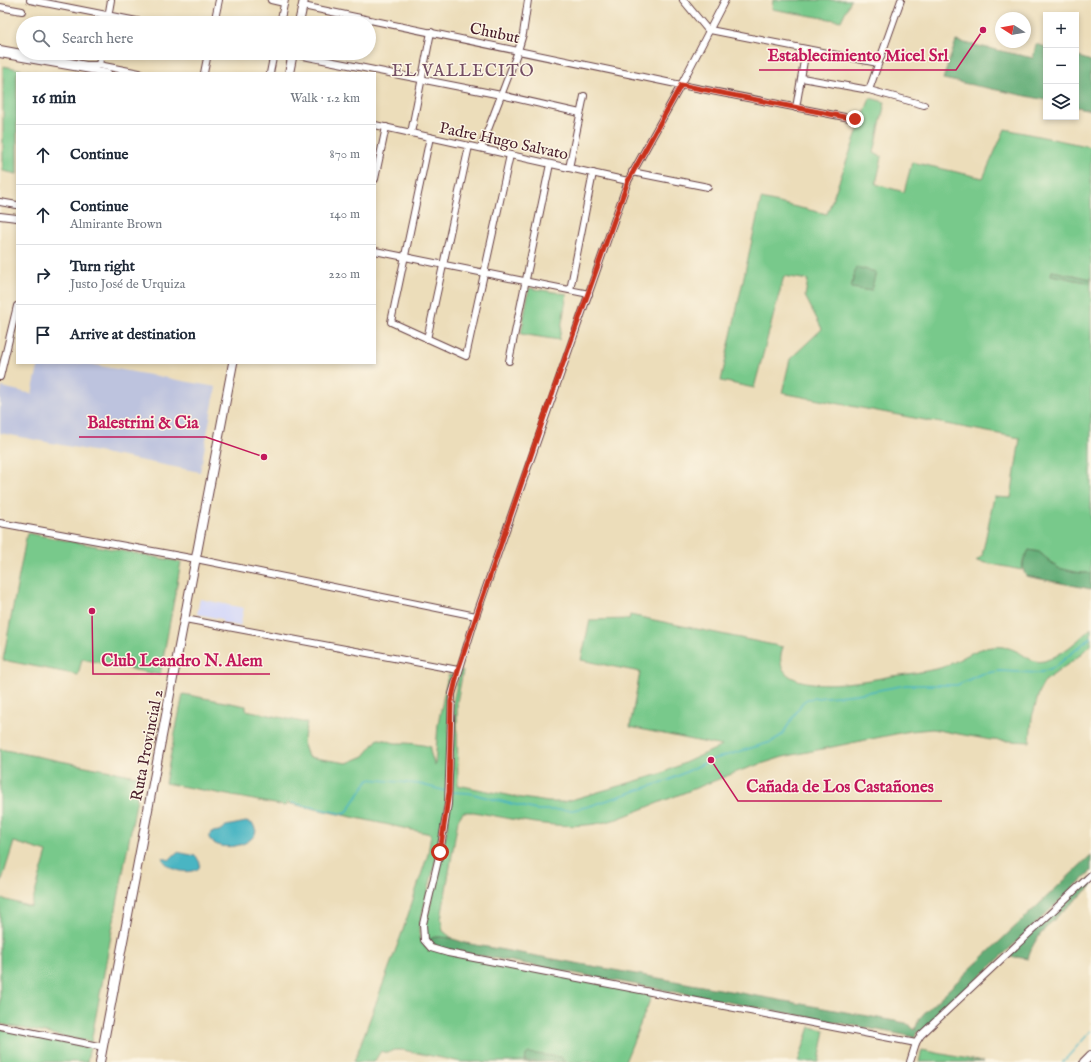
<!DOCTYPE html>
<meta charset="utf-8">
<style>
:root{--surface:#fff;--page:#f2f2f3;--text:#1f2937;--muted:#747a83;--line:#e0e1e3}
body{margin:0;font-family:"IM FELL English",serif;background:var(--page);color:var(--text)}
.controls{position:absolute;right:12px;top:12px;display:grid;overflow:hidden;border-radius:0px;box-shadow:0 2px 6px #0003}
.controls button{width:36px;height:36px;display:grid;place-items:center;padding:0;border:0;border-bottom:1px solid var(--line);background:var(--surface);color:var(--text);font:20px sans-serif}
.compass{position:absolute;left:995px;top:12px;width:36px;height:36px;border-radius:50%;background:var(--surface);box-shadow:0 2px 6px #0003;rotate:281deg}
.stop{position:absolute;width:12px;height:12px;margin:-9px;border:3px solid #c8321e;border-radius:50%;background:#fff}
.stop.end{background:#c8321e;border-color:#fff;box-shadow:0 1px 4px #0008}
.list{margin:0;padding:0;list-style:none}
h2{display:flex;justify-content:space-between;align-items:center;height:52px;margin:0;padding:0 16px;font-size:17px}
h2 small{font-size:13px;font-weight:400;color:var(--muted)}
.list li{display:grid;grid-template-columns:26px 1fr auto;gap:12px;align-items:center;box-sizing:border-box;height:60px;padding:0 16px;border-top:1px solid var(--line)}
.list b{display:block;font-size:15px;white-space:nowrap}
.list p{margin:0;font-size:13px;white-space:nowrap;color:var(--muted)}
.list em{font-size:13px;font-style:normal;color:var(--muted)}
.icon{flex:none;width:22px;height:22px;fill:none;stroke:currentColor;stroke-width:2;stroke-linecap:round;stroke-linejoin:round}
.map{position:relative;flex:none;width:1091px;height:1062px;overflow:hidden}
.search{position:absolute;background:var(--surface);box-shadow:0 2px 6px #0003;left:16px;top:16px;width:360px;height:44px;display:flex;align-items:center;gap:10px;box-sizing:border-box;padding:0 14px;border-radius:22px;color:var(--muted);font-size:15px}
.panel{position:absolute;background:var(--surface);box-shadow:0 2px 6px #0003;left:16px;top:72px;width:360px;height:292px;border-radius:0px}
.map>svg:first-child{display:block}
.built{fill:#d4d8f9}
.industrial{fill:#bdc3de}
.green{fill:#78c98b;stroke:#61745b}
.forest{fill:#62ad77;stroke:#566651}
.water{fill:#48b5c3;stroke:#496a77}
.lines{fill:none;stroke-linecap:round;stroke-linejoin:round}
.stream{stroke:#48b5c3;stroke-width:1.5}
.minor-casing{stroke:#623c40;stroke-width:8}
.major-casing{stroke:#623c40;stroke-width:10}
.minor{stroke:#fff;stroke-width:6}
.major{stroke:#fff;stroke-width:8}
.route{stroke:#c8321e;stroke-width:5}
.labels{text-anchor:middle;stroke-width:3;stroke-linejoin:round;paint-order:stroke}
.street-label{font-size:16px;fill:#4a1f2b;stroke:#fcf5e5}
.neighbourhood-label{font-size:17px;letter-spacing:1px;fill:#744e64;stroke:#fcf5e5}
.leader{fill:none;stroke:#c2185b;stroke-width:1.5}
.callout-dot{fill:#c2185b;stroke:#fcf5e5;stroke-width:1.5}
.callout-label{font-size:17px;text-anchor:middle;font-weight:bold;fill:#c2185b;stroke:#fcf5e5;stroke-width:3;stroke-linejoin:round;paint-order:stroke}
</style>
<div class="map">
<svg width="1091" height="1062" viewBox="0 0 1091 1062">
<rect width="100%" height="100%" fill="#fcf5e5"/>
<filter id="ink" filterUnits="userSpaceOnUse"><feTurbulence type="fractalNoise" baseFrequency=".025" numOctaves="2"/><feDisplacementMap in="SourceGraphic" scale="8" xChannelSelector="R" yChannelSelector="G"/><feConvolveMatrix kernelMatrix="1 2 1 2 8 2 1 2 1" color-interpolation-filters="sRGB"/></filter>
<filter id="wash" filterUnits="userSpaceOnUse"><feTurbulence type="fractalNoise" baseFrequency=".012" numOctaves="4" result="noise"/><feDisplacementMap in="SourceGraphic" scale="16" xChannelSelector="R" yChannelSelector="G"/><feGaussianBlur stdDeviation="0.9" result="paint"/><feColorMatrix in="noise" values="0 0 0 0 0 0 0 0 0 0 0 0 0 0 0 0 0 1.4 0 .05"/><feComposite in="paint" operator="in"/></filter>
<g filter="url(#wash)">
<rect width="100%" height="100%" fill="#ecddba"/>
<polygon class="built" points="200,599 244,608 240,626 222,623 222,619 197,614"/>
<polygon class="industrial" points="39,363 84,363 216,387 200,472 0,433 0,396 2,387 32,394"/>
<g class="green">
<polygon points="773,0 851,0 841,21 772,9"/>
<polygon points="3,66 35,72 35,73 17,73 17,174 3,171"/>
<polygon points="870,98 885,102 874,153 882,157 876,184 904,192 912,162 983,178 1005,129 1091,147 1091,279 1052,271 1051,275 1091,283 1091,573 1080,573 1058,568 1039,552 1029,550 1023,561 1022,570 976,561 982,556 994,497 1011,498 1020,438 782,393 790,359 822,329 805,296 808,280 784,276 754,388 721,381 761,199 827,214"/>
<polygon points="529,288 567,294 559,340 521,334"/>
<polygon points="27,533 181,562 160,675 82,659 78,675 3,660"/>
<path d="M630 615 783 647C764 701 866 681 892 676 908 674 924 672 940 668 958 663 974 647 993 647 1000 646 1008 647 1014 650 1025 654 1031 664 1044 661 1061 656 1079 640 1091 628V644L1079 656 1045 681 1040 690 1032 717 1030 742 991 740 932 729 910 731 783 757 742 770 617 819C570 834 520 820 474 812H463L458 820 441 919 443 931 452 938 434 937 429 942 433 945C426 942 426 936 425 928L446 835 452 792 453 702 460 670 463 671 457 702 458 785 522 798 548 802H564L660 774 722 746 630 727 640 672 581 660 590 620 629 619Z"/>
<path d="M448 675 454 676 450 694 447 794 439 847 419 927 420 940 429 949 652 995 625 1062H461L403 1050H394L388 1053 381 1051 374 1062H354L403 930 428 854 431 834 287 803 285 806 165 783 183 694 246 706V710L307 723 303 742 308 757 347 763 364 756 378 739C386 739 392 744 400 743 411 743 420 744 431 747L430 751 435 766 438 724Z"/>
<polygon points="0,749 141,777 91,1042 0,1024 0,898 31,907 47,852 14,842 0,886"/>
<polygon points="810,1027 825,1030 819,1062 798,1062"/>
<polygon points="0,1029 90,1047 87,1062 0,1062"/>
<polygon points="922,1050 983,1062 919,1062"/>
</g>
<g class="forest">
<polygon points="956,41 1033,58 1036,44 1046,47 1046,100 943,79"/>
<polygon points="1076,56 1091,61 1091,110 1076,107"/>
<polygon points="856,267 876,272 871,291 851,288"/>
<polygon points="1052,271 1091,279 1091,283 1051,275"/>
<path d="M1029 550 1039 552 1058 568 1080 573H1091V589L1026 576C1020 566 1024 559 1029 550Z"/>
<path d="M1091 855V871L922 1032H917L915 1037 440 948 429 942V939C440 934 454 939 465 943L906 1023 915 1030 919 1019 927 1010Z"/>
<path d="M1091 878V887C1071 905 1033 932 1028 959L1016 957 1014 958 1010 956V954Z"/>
<polygon points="529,1053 561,1057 565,1062 525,1062 526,1055"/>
</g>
<g class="water">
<path d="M246 822 253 824 256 831C253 847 217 853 209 838L212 832 219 831 226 826Z"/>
<path d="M177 852 196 856 200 863 199 868C189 876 166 870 162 857L169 860Z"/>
</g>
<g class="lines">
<g class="stream">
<polyline points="450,792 469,793 536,810 573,810 590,806 669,780 711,760 771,742 782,735 802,703 807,699 857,694 906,685 957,685 981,674 999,671 1039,673 1055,667 1091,637"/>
<polyline points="292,803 343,814 347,812 369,779 419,784 446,791"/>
<polyline points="1063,1062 1091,1031"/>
</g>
</g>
</g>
<g filter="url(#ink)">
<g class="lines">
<g class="minor-casing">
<g id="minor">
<polyline points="30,0 147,23"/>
<polyline points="271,0 284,3"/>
<polyline points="683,0 707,29 710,30 878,63"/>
<polyline points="725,0 681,85 628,181 476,616 452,694 448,804 440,852 423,924 424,940 431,948 448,953 916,1043"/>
<polyline points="303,6 681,85 855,119"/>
<polyline points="0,7 22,11"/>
<polyline points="107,23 111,0"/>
<polyline points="214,23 219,0"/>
<polyline points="280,23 285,0"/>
<polyline points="0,49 86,65 99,65 139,73"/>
<polyline points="0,54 108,73"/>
<polyline points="293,54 501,95 580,113"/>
<polyline points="99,65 101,53"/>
<polyline points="204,73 208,53"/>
<polyline points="270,73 274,53"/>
<polyline points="802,78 869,90 924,105"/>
<polyline points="869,90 901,0"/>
<polyline points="796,108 806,49"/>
<polyline points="375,125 628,181"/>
<polyline points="411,133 431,32"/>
<polyline points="430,137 391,322 466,356 510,155"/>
<polyline points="481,148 518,51 523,34 528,0"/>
<polyline points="569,168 584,96"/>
<polyline points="632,172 708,187"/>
<polyline points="375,179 386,127"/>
<polyline points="0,202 17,205"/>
<polyline points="0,216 17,218"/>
<polyline points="375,251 589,294"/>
<polyline points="570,290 593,173"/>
<polyline points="427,339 469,146"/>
<polyline points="509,361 550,164"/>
<polyline points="0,377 17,306"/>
<polyline points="0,523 196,559 476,616"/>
<polyline points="185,619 458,670"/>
<polyline points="0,1026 103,1047"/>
<polyline points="910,1062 916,1043 921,1035 1091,875"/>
</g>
</g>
<g class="major-casing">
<g id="major">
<polyline points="299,23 304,0"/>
<polyline points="289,73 293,53"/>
<polyline points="100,1062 233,363"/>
<polyline points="1084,1062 1091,1055"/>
</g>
</g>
<use href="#minor" class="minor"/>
<use href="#major" class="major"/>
</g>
</g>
<g class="lines" filter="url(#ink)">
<polyline class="route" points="440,852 449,792 451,702 458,670 544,417 628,181 681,85 855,119"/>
</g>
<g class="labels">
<g class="street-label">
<text transform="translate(495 32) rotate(12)" y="6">Chubut</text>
<text transform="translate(504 140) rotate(12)" y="6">Padre Hugo Salvato</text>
<text transform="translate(146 745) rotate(-79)" y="6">Ruta Provincial 2</text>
</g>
<g class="neighbourhood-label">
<text x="463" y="76">EL VALLECITO</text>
</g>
</g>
<path class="leader" d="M983 30L956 70H759M264 457L206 437H79M92 611L93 674H270M711 760L738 801H942"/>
<g class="callout-dot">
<circle cx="983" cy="30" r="4"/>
<circle cx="264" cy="457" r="4"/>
<circle cx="92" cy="611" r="4"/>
<circle cx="711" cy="760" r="4"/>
</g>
<g class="callout-label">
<text x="858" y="61">Establecimiento Micel Srl</text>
<text x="143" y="428">Balestrini &amp; Cia</text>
<text x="182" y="666">Club Leandro N. Alem</text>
<text x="840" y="792">Cañada de Los Castañones</text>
</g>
</svg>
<div class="controls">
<button>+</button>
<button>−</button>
<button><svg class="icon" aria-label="layers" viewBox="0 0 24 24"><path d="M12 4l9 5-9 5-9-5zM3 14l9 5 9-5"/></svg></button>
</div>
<svg class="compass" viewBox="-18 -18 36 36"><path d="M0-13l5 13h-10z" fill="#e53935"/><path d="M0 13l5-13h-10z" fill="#747a83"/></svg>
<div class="stop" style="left:440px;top:852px"></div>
<div class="stop end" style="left:855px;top:119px"></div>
<div class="search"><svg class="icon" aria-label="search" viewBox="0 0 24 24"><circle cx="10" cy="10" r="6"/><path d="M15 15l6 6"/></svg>Search here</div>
<section class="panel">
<h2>16 min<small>Walk · 1.2 km</small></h2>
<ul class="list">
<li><svg class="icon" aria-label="ahead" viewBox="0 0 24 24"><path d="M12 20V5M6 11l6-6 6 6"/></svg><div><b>Continue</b></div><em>870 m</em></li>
<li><svg class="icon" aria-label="ahead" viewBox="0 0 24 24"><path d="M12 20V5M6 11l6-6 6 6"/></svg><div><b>Continue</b><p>Almirante Brown</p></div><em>140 m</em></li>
<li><svg class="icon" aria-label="right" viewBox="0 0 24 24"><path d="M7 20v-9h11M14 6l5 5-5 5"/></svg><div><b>Turn right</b><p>Justo José de Urquiza</p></div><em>220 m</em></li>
<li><svg class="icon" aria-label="arrive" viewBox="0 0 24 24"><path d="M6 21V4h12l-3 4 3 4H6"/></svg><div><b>Arrive at destination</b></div></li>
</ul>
</section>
</div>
